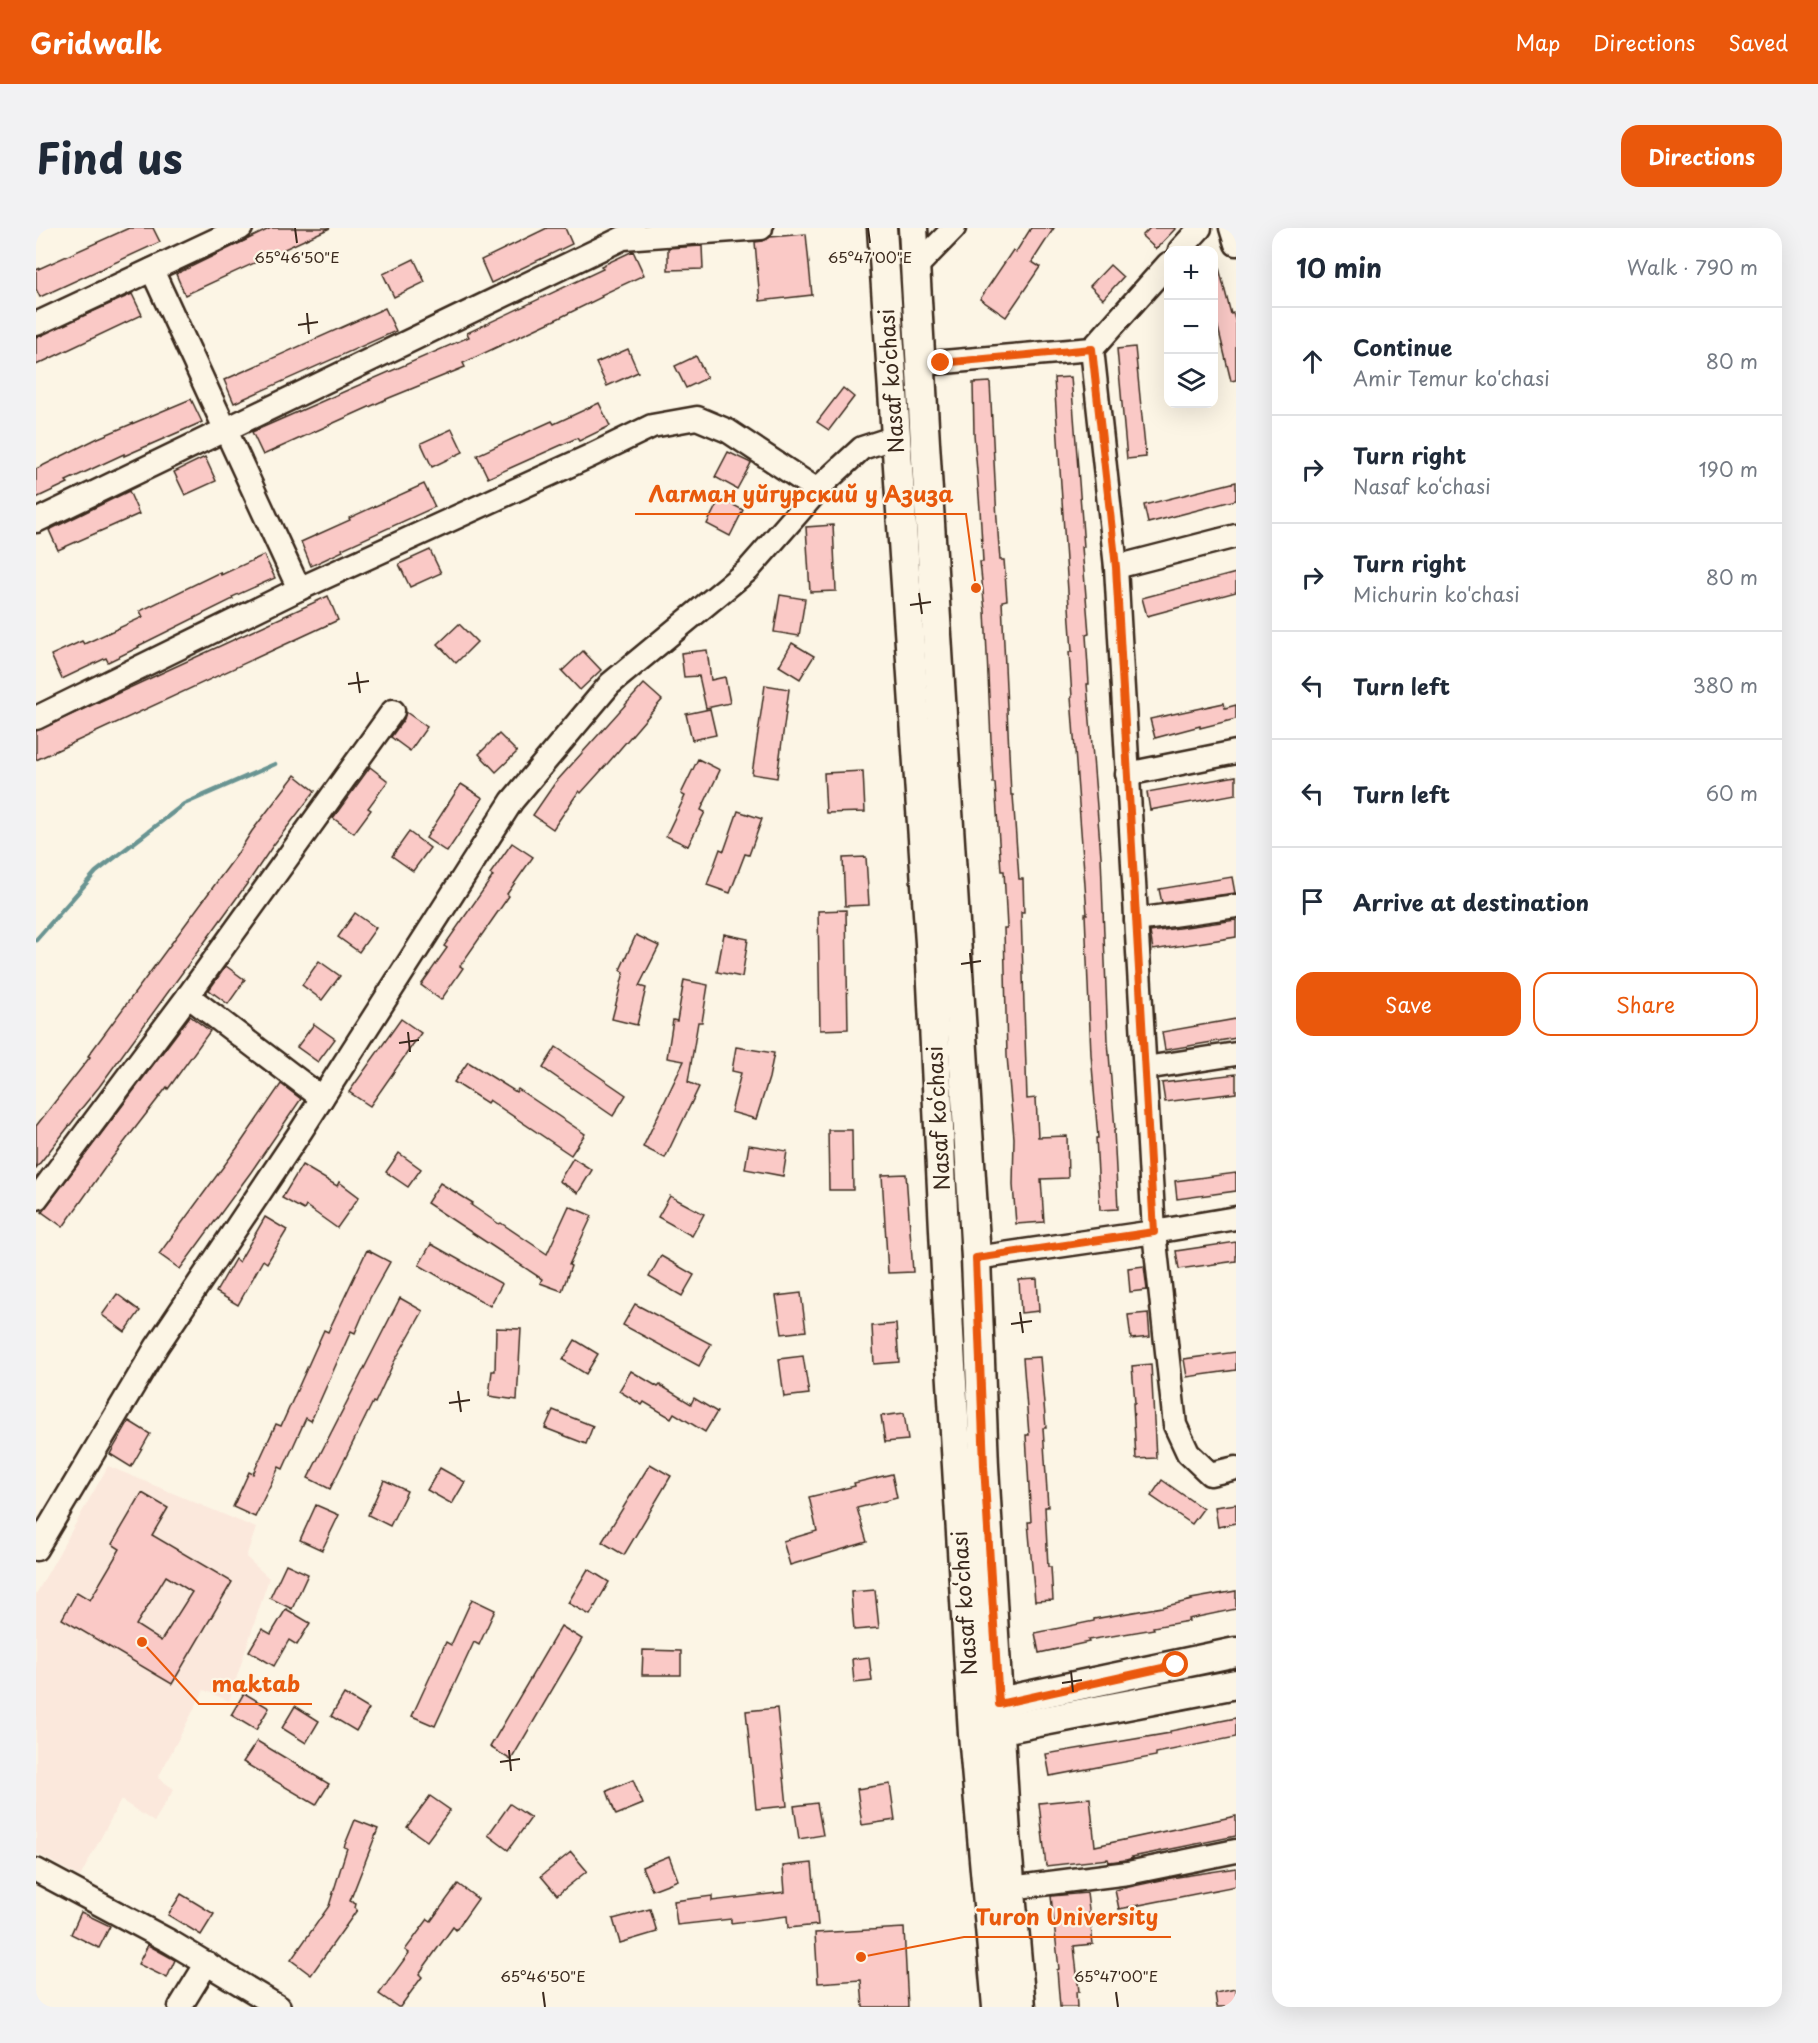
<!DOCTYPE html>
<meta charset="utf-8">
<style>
:root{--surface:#fff;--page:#f2f2f3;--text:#1f2937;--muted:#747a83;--line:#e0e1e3;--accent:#ea580c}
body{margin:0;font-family:"Playpen Sans",sans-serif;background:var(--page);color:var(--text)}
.controls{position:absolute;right:18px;top:18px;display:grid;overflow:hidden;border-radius:12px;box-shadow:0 6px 24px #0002}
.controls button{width:54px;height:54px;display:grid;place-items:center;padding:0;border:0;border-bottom:2px solid var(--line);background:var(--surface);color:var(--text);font:30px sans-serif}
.stop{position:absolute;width:18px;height:18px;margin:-14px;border:4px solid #ea580c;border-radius:50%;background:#fff}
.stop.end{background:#ea580c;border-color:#fff;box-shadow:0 2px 6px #0008}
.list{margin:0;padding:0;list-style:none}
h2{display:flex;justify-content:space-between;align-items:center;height:78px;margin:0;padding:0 24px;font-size:26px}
h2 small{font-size:20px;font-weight:400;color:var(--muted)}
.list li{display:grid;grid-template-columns:39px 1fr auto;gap:18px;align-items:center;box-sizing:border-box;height:108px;padding:0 24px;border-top:2px solid var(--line)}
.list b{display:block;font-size:22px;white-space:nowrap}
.list p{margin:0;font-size:20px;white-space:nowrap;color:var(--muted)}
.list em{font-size:20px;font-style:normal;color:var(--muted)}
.actions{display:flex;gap:12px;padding:18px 24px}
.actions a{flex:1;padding:14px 0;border:2px solid var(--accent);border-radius:18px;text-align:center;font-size:21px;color:var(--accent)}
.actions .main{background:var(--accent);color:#fff}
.icon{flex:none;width:33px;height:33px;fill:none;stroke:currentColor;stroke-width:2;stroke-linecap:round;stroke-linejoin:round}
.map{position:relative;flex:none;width:1200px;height:1779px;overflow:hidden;border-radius:18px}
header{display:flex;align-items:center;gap:36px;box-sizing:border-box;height:84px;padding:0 30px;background:var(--accent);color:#fff}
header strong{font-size:28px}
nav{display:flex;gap:33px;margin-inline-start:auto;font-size:21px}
.intro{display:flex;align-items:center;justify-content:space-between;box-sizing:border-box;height:144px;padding:0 36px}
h1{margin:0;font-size:42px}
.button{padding:15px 27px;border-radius:18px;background:var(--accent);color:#fff;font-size:21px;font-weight:700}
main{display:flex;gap:36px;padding:0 36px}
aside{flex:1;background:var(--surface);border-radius:18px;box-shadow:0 6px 24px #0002}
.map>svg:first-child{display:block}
.built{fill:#fbe8dc}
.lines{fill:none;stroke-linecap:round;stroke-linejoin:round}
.stream{stroke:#699492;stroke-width:4.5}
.building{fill:#fac9c6;stroke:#3b2a1e;stroke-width:1.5;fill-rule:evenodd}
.minor-casing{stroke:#3b2a1e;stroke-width:27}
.major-casing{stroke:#3b2a1e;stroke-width:33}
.minor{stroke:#fcf5e5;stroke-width:22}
.major{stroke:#fcf5e5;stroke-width:28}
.route{stroke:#ea580c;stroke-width:8}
.ticks{fill:none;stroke:#3b2a1e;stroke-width:2}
.labels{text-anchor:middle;stroke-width:4.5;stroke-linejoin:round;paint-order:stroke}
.street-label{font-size:21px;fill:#3b2a1e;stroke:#fcf5e5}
.ticks-label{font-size:15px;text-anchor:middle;fill:#3b2a1e;stroke:#fcf5e5;stroke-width:4.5;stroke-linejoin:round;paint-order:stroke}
.leader{fill:none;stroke:#e8590c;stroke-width:2}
.callout-dot{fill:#e8590c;stroke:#fcf5e5;stroke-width:2}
.callout-label{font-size:22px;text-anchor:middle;font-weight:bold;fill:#e8590c;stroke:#fcf5e5;stroke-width:4.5;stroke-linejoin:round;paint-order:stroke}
</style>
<header>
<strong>Gridwalk</strong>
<nav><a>Map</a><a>Directions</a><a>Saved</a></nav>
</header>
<div class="intro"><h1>Find us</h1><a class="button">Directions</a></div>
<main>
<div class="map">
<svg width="1200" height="1779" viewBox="0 0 1200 1779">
<rect width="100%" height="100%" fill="#fcf5e5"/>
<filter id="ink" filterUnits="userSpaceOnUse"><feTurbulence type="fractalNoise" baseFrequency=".0167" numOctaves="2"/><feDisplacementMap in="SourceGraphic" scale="12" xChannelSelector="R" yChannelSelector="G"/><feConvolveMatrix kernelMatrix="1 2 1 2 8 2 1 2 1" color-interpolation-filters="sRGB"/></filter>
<g filter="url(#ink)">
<polygon class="built" points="72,1238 220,1300 210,1329 233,1350 193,1473 168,1462 122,1550 138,1561 118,1594 85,1572 44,1649 0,1625 0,1366"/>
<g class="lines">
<polyline class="stream" points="0,712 60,644 148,576 239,536"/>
</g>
<g class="building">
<polygon points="93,0 117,0 124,14 4,69 0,61 0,42"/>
<polygon points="235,0 294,0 149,67 140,46"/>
<polygon points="511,0 529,0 536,16 455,55 445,32"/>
<polygon points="995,0 1018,0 996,34 1004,39 970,89 944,71 977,22 980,24"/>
<polygon points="1114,0 1140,0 1120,21 1106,8"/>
<polygon points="770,6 776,67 724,73 719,14 727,13 734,9"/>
<polygon points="666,18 667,41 632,42 632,20"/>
<polygon points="597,23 608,47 565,67 566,69 523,90 427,135 429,139 353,170 227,227 216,204 433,109 431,105 567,41 565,38"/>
<polygon points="378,31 389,54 358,69 347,46"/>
<polygon points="1178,36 1182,36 1195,86 1197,85 1200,95 1200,152 1195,153 1178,83"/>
<polygon points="1074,37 1087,49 1067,71 1054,58"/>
<polygon points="96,66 106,87 0,137 0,109"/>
<polygon points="349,80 360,103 198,175 188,152"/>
<polygon points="1099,119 1110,229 1091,231 1081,121"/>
<polygon points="592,121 602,144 571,158 560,135"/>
<polygon points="660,128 671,150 650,160 639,138"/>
<polygon points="1035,149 1048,319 1046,319 1053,406 1050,407 1053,456 1051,456 1065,628 1072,813 1079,902 1078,902 1082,981 1064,982 1060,910 1062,910 1055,826 1049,686 1051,686 1048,643 1035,469 1036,469 1033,424 1036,424 1018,150"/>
<polygon points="954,154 961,292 964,332 968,332 971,372 966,373 975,567 977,567 983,651 987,651 988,684 985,684 991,871 1000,870 1002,909 1031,908 1032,950 1005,951 1008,994 980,996 977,957 978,910 971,828 968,700 971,700 968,643 965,643 959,555 957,555 949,383 944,334 947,334 944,281 938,206 937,155"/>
<polygon points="807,160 818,169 793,202 781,194"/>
<polygon points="155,171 166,194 88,228 88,226 30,253 32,255 0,270 0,241 62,210"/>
<polygon points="563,175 574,198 543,213 541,210 452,250 441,227 516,193 518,196"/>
<polygon points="416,201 427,224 396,239 385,215"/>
<polygon points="692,224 715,235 701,261 679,249"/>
<polygon points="169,229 180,253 149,267 138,244"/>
<polygon points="1200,254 1200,272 1112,295 1108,277"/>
<polygon points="388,256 399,279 306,321 307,323 275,338 265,314 314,292 313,290"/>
<polygon points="93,263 103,286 22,322 13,302"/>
<polygon points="684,270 707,282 694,308 671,296"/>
<polygon points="797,297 800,363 774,364 770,299"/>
<polygon points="394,322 405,345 374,359 363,336"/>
<polygon points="228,327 239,350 196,369 197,371 102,418 103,419 72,434 70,430 26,451 15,427 46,413 48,416 107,389 104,383 184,344 185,347"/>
<polygon points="1200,345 1200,364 1111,388 1106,370"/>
<polygon points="744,367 769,371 763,408 738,404"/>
<polygon points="292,368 302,392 0,532 0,503"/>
<polygon points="423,396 441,414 420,435 402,416"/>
<polygon points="756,415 778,428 764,451 743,438"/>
<polygon points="671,422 675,452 689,449 694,475 670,480 663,448 648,449 645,425"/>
<polygon points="547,423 565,442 544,462 526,443"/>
<polygon points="608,456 626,472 572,535 545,565 543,563 517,601 497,587 519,555"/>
<polygon points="729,457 753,461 741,550 716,546"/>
<polygon points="1188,475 1189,480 1200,477 1200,491 1164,500 1164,498 1119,510 1114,491"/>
<polygon points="674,481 680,507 656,512 650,486"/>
<polygon points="370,484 391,499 374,523 355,509 368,491"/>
<polygon points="463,506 481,524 460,544 443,526"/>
<polygon points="662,531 684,542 665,582 669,584 652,618 630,608 649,568 645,566"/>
<polygon points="334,539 352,553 332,580 335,582 318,605 297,590"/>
<polygon points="827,543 829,584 790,585 788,545"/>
<polygon points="259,547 279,563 236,619 213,653 63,859 40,887 41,888 0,940 0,898 54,829 52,828 200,628 216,603"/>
<polygon points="1200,548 1200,566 1114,582 1111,564"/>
<polygon points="425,556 447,570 411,624 390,610"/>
<polygon points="702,583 726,591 713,627 709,626 694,665 671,657 684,621 688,623"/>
<polygon points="373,604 394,620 377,643 356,628"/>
<polygon points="476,615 497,629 471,666 473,668 424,738 427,740 405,772 385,757 411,720 408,718 457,648 454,646"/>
<polygon points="830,629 833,677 809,678 807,630"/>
<polygon points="1196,649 1199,665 1126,675 1123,661"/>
<polygon points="810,682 812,801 784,802 782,683"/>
<polygon points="319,685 340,700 323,724 302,709"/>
<polygon points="1200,692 1200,709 1117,722 1114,704"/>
<polygon points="688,706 712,711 706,749 681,744"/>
<polygon points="600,707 623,718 603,758 610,760 601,797 576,791 588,744 584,742"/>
<polygon points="283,733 304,748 286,772 266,757"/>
<polygon points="190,738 209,752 192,776 173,762"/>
<polygon points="648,752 672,757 666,794 662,794 652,854 663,859 629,930 607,919 648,833 631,830 637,792 641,793"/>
<polygon points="154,788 174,803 132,861 131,859 73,934 27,999 6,984"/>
<polygon points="365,791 385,805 334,878 313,864"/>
<polygon points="1200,791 1200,810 1129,822 1126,804"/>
<polygon points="278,796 299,811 282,834 261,819"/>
<polygon points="520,819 590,867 577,888 507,840"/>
<polygon points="700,819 738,825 733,850 720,891 695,884 705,845 696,843"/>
<polygon points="432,834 480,864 482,861 549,906 535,927 453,872 451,875 418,854"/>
<polygon points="1200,846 1200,865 1129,874 1126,855"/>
<polygon points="245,856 265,871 215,944 144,1041 123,1026 204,916"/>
<polygon points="792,902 816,902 817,962 793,962"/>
<polygon points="713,917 751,923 747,948 709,941"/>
<polygon points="363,925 385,941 372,959 350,944"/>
<polygon points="537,930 556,942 542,965 523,953"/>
<polygon points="266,937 301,958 303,954 323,969 301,1000 270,978 268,982 246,970"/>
<polygon points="1200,945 1200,963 1141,971 1139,953"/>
<polygon points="870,946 877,1044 852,1045 846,947"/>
<polygon points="404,955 437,975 435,977 463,996 465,995 511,1026 533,978 556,988 533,1037 535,1038 526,1063 504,1055 506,1051 391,975"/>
<polygon points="634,968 668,986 656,1008 622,989"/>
<polygon points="229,989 251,1002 231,1035 227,1032 202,1077 180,1064 199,1031 203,1034"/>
<polygon points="1200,1014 1200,1033 1143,1041 1140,1023"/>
<polygon points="395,1016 466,1056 454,1078 383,1037"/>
<polygon points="331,1022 354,1034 334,1070 319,1105 315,1103 275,1193 270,1190 247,1241 243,1239 219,1289 197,1279 213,1244 217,1246 240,1196 245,1198 288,1102 292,1104"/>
<polygon points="625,1028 658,1047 646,1068 613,1049"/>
<polygon points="1108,1038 1111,1062 1094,1064 1092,1040"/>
<polygon points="1001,1051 1003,1083 985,1085 983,1052"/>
<polygon points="765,1065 770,1103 746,1106 740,1068"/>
<polygon points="81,1066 104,1083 89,1104 66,1087"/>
<polygon points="364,1070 387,1083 358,1134 339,1175 337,1174 294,1261 272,1250"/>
<polygon points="599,1076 675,1116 663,1138 587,1097"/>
<polygon points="1112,1085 1114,1109 1095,1111 1092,1087"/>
<polygon points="860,1096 863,1134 838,1136 836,1098"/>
<polygon points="460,1100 485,1101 481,1172 453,1168 456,1143 459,1143"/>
<polygon points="539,1112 562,1126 550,1146 527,1132"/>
<polygon points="1200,1124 1200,1142 1151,1149 1148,1131"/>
<polygon points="767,1128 773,1166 748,1169 743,1131"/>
<polygon points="1004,1129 1010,1200 1007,1200 1012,1279 1009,1279 1012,1339 1015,1339 1017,1372 999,1373 992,1294 995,1294 990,1207 993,1207 987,1130"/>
<polygon points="1115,1136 1120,1230 1100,1231 1097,1175 1099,1175 1096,1138"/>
<polygon points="595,1143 622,1159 624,1157 655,1176 658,1170 681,1184 669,1204 638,1185 635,1190 608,1174 606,1177 583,1163"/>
<polygon points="517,1182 557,1198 550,1216 509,1200"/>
<polygon points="868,1185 872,1212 849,1214 845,1188"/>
<polygon points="93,1193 114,1206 95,1239 74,1226"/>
<polygon points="614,1236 635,1248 588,1327 566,1314"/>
<polygon points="404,1240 429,1254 416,1276 391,1262"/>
<polygon points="856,1246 861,1270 821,1280 831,1314 754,1337 747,1313 781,1303 773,1269 819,1258 818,1255"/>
<polygon points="348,1252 371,1263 354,1298 332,1287"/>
<polygon points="1126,1252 1167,1281 1156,1296 1115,1268"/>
<path d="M106 1265 132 1280 116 1307 196 1354 136 1456 26 1391 41 1364 54 1372 84 1321 76 1316ZM130 1348 156 1364 125 1413 100 1397Z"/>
<polygon points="1200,1276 1200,1295 1182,1299 1179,1279"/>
<polygon points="280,1277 303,1287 286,1322 264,1312"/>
<polygon points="250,1336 272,1346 256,1381 234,1370"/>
<polygon points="552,1341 573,1354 554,1387 532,1375"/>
<polygon points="839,1362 843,1400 818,1402 815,1364"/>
<polygon points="1200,1363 1200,1381 1152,1391 1153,1393 1117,1399 1118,1401 1052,1412 1053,1414 1003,1425 999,1405 1058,1393 1058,1391 1126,1379 1156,1372 1155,1371"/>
<polygon points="436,1371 459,1382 443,1417 438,1414 399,1498 376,1488 410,1414 415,1417"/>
<polygon points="250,1381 274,1395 261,1417 253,1412 238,1438 213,1423 226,1401 235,1406"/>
<polygon points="525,1398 546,1411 475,1532 454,1519"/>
<polygon points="607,1422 645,1423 645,1447 606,1447"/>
<polygon points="833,1429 836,1453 818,1455 816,1431"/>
<polygon points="208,1465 233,1480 220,1502 195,1487"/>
<polygon points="308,1466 333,1481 320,1503 295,1488"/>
<polygon points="259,1478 283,1493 270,1515 246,1500"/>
<polygon points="741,1480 751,1578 720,1581 710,1483"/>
<polygon points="1200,1490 1200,1509 1120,1525 1120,1528 1014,1548 1010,1526 1134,1505 1134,1503"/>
<polygon points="221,1513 293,1556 280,1577 207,1534"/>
<polygon points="597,1552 607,1576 580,1587 571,1563"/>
<polygon points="854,1556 859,1592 826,1597 821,1561"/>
<polygon points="394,1568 414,1582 391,1613 371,1599"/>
<polygon points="1054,1570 1059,1618 1200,1588 1200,1608 1096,1629 1097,1630 1090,1632 1073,1634 1072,1631 1010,1638 1003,1575"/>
<polygon points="781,1575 787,1607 763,1611 758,1578"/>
<polygon points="474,1576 495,1590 472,1622 452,1607"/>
<polygon points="319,1592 342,1601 314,1673 320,1676 319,1680 321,1682 275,1747 255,1732 293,1678 311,1620 308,1619"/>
<polygon points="535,1624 551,1643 521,1667 505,1648"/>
<polygon points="633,1628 642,1652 616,1662 606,1639"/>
<polygon points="776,1635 782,1697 752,1700 751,1688 695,1695 695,1691 641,1697 638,1673 676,1668 676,1673 749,1664 747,1638"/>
<polygon points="1200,1640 1200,1658 1083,1681 1079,1662 1135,1650"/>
<polygon points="422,1656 442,1671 420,1702 417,1699 383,1746 386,1749 364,1779 362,1779 343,1766 373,1725 369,1722 392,1691 395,1693"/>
<polygon points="1051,1665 1057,1716 1038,1718 1043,1764 1040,1764 1041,1779 1024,1779 1021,1742 1023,1741 1015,1668"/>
<polygon points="145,1666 178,1686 165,1707 132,1687"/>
<polygon points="614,1681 621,1704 584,1715 577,1691"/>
<polygon points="45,1684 74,1698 63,1720 35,1706"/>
<polygon points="868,1700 872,1779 827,1779 825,1752 782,1755 779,1705"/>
<polygon points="112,1717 139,1732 131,1750 102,1736"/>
<polygon points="1200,1761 1200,1779 1181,1779 1179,1765"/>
</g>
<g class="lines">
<g class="minor-casing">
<g id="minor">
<polyline points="1195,0 1200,16"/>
<polyline points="1144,22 1164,0"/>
<polyline points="880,39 918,0"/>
<polyline points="116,42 263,361"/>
<polyline points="0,96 205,0"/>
<polyline points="1056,121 1080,339 1118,1004 1139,1197 1152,1225 1174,1246 1200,1240"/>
<polyline points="1056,121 1132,36"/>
<polyline points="885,136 1056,121"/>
<polyline points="0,293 587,10 725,0"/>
<polyline points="1080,339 1200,308"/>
<polyline points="0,490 263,361 554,228 616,198 661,190 692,203 781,262"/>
<polyline points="1091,546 1200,524"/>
<polyline points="1100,692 1200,678"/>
<polyline points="152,768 286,870"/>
<polyline points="1109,840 1200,826"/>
<polyline points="1,970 152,768 357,483"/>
<polyline points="940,1030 1118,1004 1200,990"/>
<polyline points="0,1321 121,1118 265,903 476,573 574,456 712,342 788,255 826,220 860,209"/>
<polyline points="0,1642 133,1713 243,1779"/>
<polyline points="974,1660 1092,1645 1200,1623"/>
<polyline points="144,1779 171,1735"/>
</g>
</g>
<g class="major-casing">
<g id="major">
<polyline points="846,0 894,715 913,1104 937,1506 961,1779"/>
<polyline points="877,0 889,215 940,1030 948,1238 970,1607 985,1779"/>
<polyline points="944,1478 1200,1424"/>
<polyline points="945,1505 1200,1456"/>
</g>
</g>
<use href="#minor" class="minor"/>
<use href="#major" class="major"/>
</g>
</g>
<g class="lines" filter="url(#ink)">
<polyline class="route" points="905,135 1056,121 1080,339 1118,1004 940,1030 948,1238 963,1476 1140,1437"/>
</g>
<path class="ticks" d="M259 0 261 15M832 0 834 15M271 85 273 106M262 97 282 94M883 365 886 386M874 377 895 374M321 444 324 465M312 456 333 453M934 725 936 745M925 736 945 733M372 804 374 824M363 815 383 812M984 1084 987 1105M975 1096 996 1093M422 1163 425 1184M413 1175 434 1172M1035 1443 1037 1464M1026 1455 1046 1452M473 1522 475 1543M464 1534 484 1531M507 1764 509 1779M1080 1764 1082 1779"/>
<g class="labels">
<g class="street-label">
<text transform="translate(856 153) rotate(-94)" y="7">Nasaf ko‘chasi</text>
<text transform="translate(903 890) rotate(-93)" y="7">Nasaf ko‘chasi</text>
<text transform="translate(929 1375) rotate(-94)" y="7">Nasaf ko‘chasi</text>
</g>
</g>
<g class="ticks-label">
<text x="261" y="35">65°46'50"E</text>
<text x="834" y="35">65°47'00"E</text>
<text x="507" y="1754">65°46'50"E</text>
<text x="1080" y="1754">65°47'00"E</text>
</g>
<path class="leader" d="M940 360L930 286H599M106 1414L163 1476H276M825 1729L928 1709H1135"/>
<g class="callout-dot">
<circle cx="940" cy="360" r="6"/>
<circle cx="106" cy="1414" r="6"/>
<circle cx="825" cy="1729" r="6"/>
</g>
<g class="callout-label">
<text x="765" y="274">Лагман уйгурский у Азиза</text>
<text x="220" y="1464">maktab</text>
<text x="1031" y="1697">Turon University</text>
</g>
</svg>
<div class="controls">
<button>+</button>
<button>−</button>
<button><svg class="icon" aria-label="layers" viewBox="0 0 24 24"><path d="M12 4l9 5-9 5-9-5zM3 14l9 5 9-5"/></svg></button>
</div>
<div class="stop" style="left:1140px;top:1437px"></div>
<div class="stop end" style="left:905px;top:135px"></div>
</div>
<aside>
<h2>10 min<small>Walk · 790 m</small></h2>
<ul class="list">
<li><svg class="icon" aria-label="ahead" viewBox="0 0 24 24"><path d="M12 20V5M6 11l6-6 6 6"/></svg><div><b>Continue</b><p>Amir Temur ko'chasi</p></div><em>80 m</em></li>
<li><svg class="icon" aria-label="right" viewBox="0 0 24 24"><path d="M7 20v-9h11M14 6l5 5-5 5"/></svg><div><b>Turn right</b><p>Nasaf ko‘chasi</p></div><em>190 m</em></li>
<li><svg class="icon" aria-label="right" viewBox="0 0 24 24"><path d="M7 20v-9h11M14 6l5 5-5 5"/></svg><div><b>Turn right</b><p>Michurin ko'chasi</p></div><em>80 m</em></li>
<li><svg class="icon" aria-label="left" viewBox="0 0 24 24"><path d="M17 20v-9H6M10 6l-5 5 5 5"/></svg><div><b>Turn left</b></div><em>380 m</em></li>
<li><svg class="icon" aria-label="left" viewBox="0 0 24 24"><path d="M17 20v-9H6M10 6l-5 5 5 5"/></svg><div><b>Turn left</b></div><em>60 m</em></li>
<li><svg class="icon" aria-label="arrive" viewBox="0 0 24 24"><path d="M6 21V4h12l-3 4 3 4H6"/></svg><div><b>Arrive at destination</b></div></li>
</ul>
<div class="actions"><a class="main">Save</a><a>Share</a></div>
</aside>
</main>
